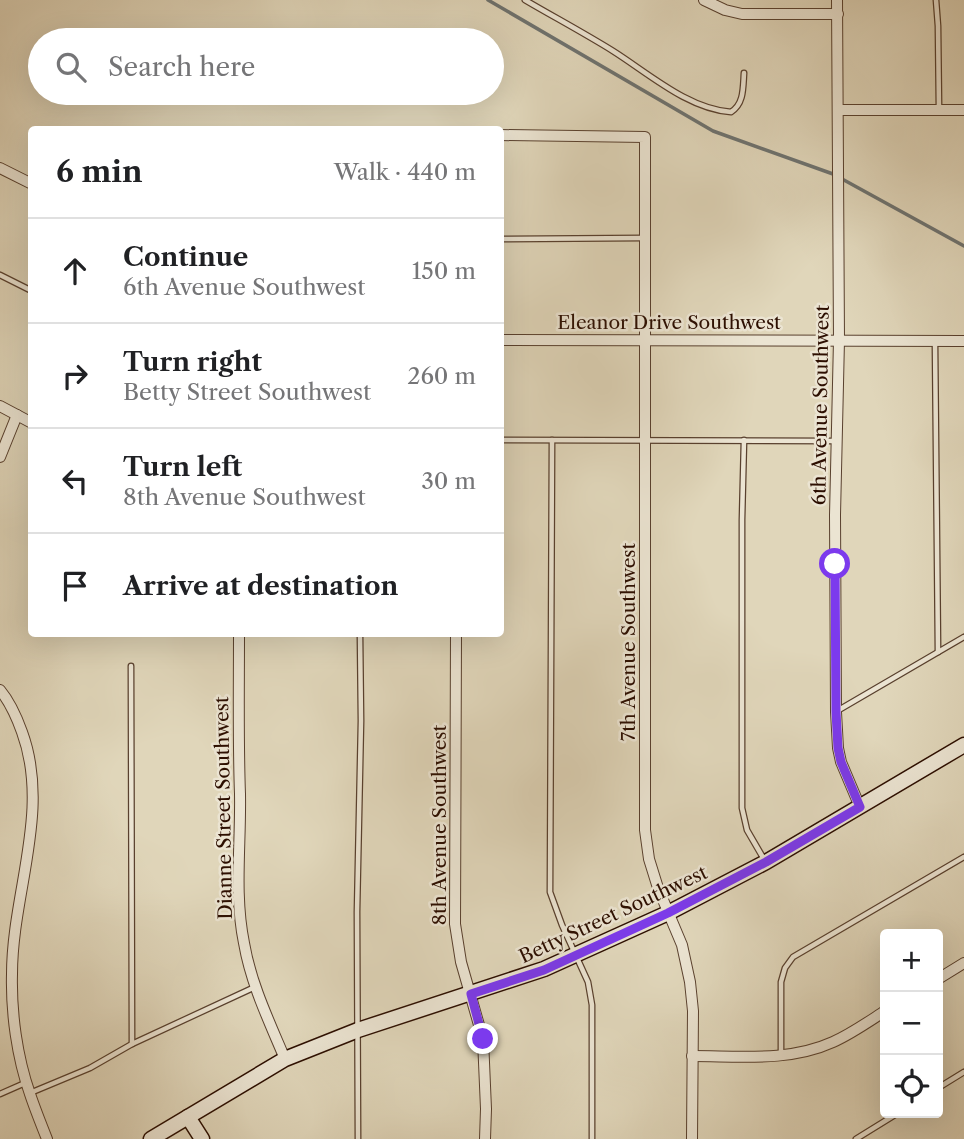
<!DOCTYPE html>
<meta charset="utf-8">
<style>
:root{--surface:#fff;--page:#f6f6f6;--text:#202124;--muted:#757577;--line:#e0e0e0}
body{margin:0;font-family:"Libre Caslon Text",serif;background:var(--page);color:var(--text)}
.controls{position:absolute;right:21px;bottom:21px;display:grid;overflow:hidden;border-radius:7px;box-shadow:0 7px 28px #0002}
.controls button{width:63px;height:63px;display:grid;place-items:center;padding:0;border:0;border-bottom:2px solid var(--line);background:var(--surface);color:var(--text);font:35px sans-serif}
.stop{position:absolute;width:21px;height:21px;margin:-16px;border:5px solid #7c3aed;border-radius:50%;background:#fff}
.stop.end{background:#7c3aed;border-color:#fff;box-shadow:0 2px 7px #0008}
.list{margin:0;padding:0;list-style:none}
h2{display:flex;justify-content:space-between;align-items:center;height:91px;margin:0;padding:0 28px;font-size:30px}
h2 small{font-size:23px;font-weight:400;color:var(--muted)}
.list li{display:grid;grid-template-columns:46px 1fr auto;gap:21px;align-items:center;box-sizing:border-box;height:105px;padding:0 28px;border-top:2px solid var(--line)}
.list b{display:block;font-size:26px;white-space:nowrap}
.list p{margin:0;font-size:23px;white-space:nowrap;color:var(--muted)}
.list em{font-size:23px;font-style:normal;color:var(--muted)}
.icon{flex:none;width:38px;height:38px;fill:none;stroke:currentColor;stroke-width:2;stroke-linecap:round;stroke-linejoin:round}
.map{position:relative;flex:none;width:964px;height:1139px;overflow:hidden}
.search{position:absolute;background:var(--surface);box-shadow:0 7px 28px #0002;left:28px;top:28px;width:476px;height:77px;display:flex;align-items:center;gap:18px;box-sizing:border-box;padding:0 24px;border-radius:38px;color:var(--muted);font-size:26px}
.panel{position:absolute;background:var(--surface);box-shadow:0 7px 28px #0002;left:28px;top:126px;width:476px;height:511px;border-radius:7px}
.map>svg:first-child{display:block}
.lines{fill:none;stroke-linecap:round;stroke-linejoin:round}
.stream{stroke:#6e7370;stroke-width:3.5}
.lane-casing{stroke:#59402e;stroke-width:7}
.street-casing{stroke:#59402e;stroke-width:12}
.secondary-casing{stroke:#2c0e00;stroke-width:17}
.lane{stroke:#ebe4d2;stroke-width:4.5}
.street{stroke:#ebe4d2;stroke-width:10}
.secondary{stroke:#ebe4d2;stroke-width:14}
.route{stroke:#7c3aed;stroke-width:9}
.labels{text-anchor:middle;stroke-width:5;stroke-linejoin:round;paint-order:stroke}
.street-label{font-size:19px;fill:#2c0e00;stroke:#ebe4d2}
</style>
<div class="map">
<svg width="964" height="1139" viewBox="0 0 964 1139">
<rect width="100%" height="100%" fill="#e0d6ba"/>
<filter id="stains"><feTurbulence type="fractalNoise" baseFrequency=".00286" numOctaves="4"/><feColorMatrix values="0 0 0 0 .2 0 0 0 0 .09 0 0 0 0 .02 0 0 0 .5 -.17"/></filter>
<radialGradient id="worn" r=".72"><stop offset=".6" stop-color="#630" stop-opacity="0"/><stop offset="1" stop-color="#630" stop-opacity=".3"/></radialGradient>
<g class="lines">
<polyline class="stream" points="488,0 713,131 833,174 964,246"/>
<g class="lane-casing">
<g id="lane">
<path d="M525 0C554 17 584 33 613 51 648 73 688 109 731 112 744 104 743 88 744 73"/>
<polyline points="936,0 938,26 939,110"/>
<polyline points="500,239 643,238"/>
<polyline points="0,275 32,291"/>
<polyline points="935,342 938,652"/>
<polyline points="500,440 836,441"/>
<polyline points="552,440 550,892 562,925 588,982 592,1005 592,1139"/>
<polyline points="744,440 742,520 742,808 747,830 765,861"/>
<polyline points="131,666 132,1044"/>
<polyline points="837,711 964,637"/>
<polyline points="781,1055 781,982 785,968 793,957 964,857"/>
<polyline points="938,1088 964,1072"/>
<polyline points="30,1093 90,1068 132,1044 255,987"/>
<polyline points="0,1094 25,1083"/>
<polyline points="358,1139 357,912 361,721 360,634"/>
<polyline points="856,1139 898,1113"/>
</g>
</g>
<g class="street-casing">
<g id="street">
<polyline points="704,0 725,10 742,14 838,14"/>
<polyline points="837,0 839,340 835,515 836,712 838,748 841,762 860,807"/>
<polyline points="839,110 964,110"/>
<polyline points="500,135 645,137 645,830 649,859 658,888 682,945 690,982 693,1011 692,1139"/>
<polyline points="0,168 32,184"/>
<polyline points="500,340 964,341"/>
<polyline points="0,406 32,423"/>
<polyline points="0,457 17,415"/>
<path d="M239 634C239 687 238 741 240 794 241 844 234 894 244 943 251 984 269 1021 285 1059"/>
<polyline points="456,634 455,924 461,962 483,1039 486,1109 485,1139"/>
<path d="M0 690C10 702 17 718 22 732 51 811 12 893 12 974 11 1013 17 1057 30 1094 35 1109 41 1124 47 1139"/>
<polyline points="938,979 964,963"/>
<path d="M692 1056C740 1056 789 1062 833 1042 851 1034 868 1022 885 1011"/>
</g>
</g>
<g class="secondary-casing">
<g id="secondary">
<polyline points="188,1117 202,1139"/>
<polyline points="151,1139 285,1059 358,1030 544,969 668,913 766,862 964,745"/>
</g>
</g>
<use href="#lane" class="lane"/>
<use href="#street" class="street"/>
<use href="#secondary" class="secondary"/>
</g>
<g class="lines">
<polyline class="route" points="483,1039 471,994 544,970 668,913 766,862 860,807 841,762 838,748 836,712 835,564"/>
</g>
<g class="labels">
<g class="street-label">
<text x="669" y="329">Eleanor Drive Southwest</text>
<text transform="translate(820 405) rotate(-89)" y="7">6th Avenue Southwest</text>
<text transform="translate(628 642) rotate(-90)" y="7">7th Avenue Southwest</text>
<text transform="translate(223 808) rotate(-91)" y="7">Dianne Street Southwest</text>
<text transform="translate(439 825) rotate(-90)" y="7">8th Avenue Southwest</text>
<text transform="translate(613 914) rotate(-25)" y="7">Betty Street Southwest</text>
</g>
</g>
<rect width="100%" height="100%" filter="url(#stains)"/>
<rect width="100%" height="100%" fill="url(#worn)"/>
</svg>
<div class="controls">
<button>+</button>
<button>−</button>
<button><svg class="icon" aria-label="locate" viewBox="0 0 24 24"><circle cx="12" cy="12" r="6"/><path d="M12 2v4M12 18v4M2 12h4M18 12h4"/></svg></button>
</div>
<div class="stop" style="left:835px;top:564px"></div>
<div class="stop end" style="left:483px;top:1039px"></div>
<div class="search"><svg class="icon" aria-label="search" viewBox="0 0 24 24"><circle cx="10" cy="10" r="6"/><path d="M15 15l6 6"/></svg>Search here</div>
<section class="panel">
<h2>6 min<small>Walk · 440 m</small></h2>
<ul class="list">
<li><svg class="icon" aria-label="ahead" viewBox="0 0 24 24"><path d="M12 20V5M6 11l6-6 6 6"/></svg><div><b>Continue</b><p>6th Avenue Southwest</p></div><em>150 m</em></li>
<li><svg class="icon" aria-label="right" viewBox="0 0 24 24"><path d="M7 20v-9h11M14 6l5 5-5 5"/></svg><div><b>Turn right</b><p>Betty Street Southwest</p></div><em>260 m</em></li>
<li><svg class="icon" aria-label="left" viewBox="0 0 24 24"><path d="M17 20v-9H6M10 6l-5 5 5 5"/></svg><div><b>Turn left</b><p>8th Avenue Southwest</p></div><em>30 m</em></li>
<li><svg class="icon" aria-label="arrive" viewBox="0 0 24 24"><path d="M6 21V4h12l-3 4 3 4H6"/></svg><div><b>Arrive at destination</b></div></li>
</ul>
</section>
</div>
